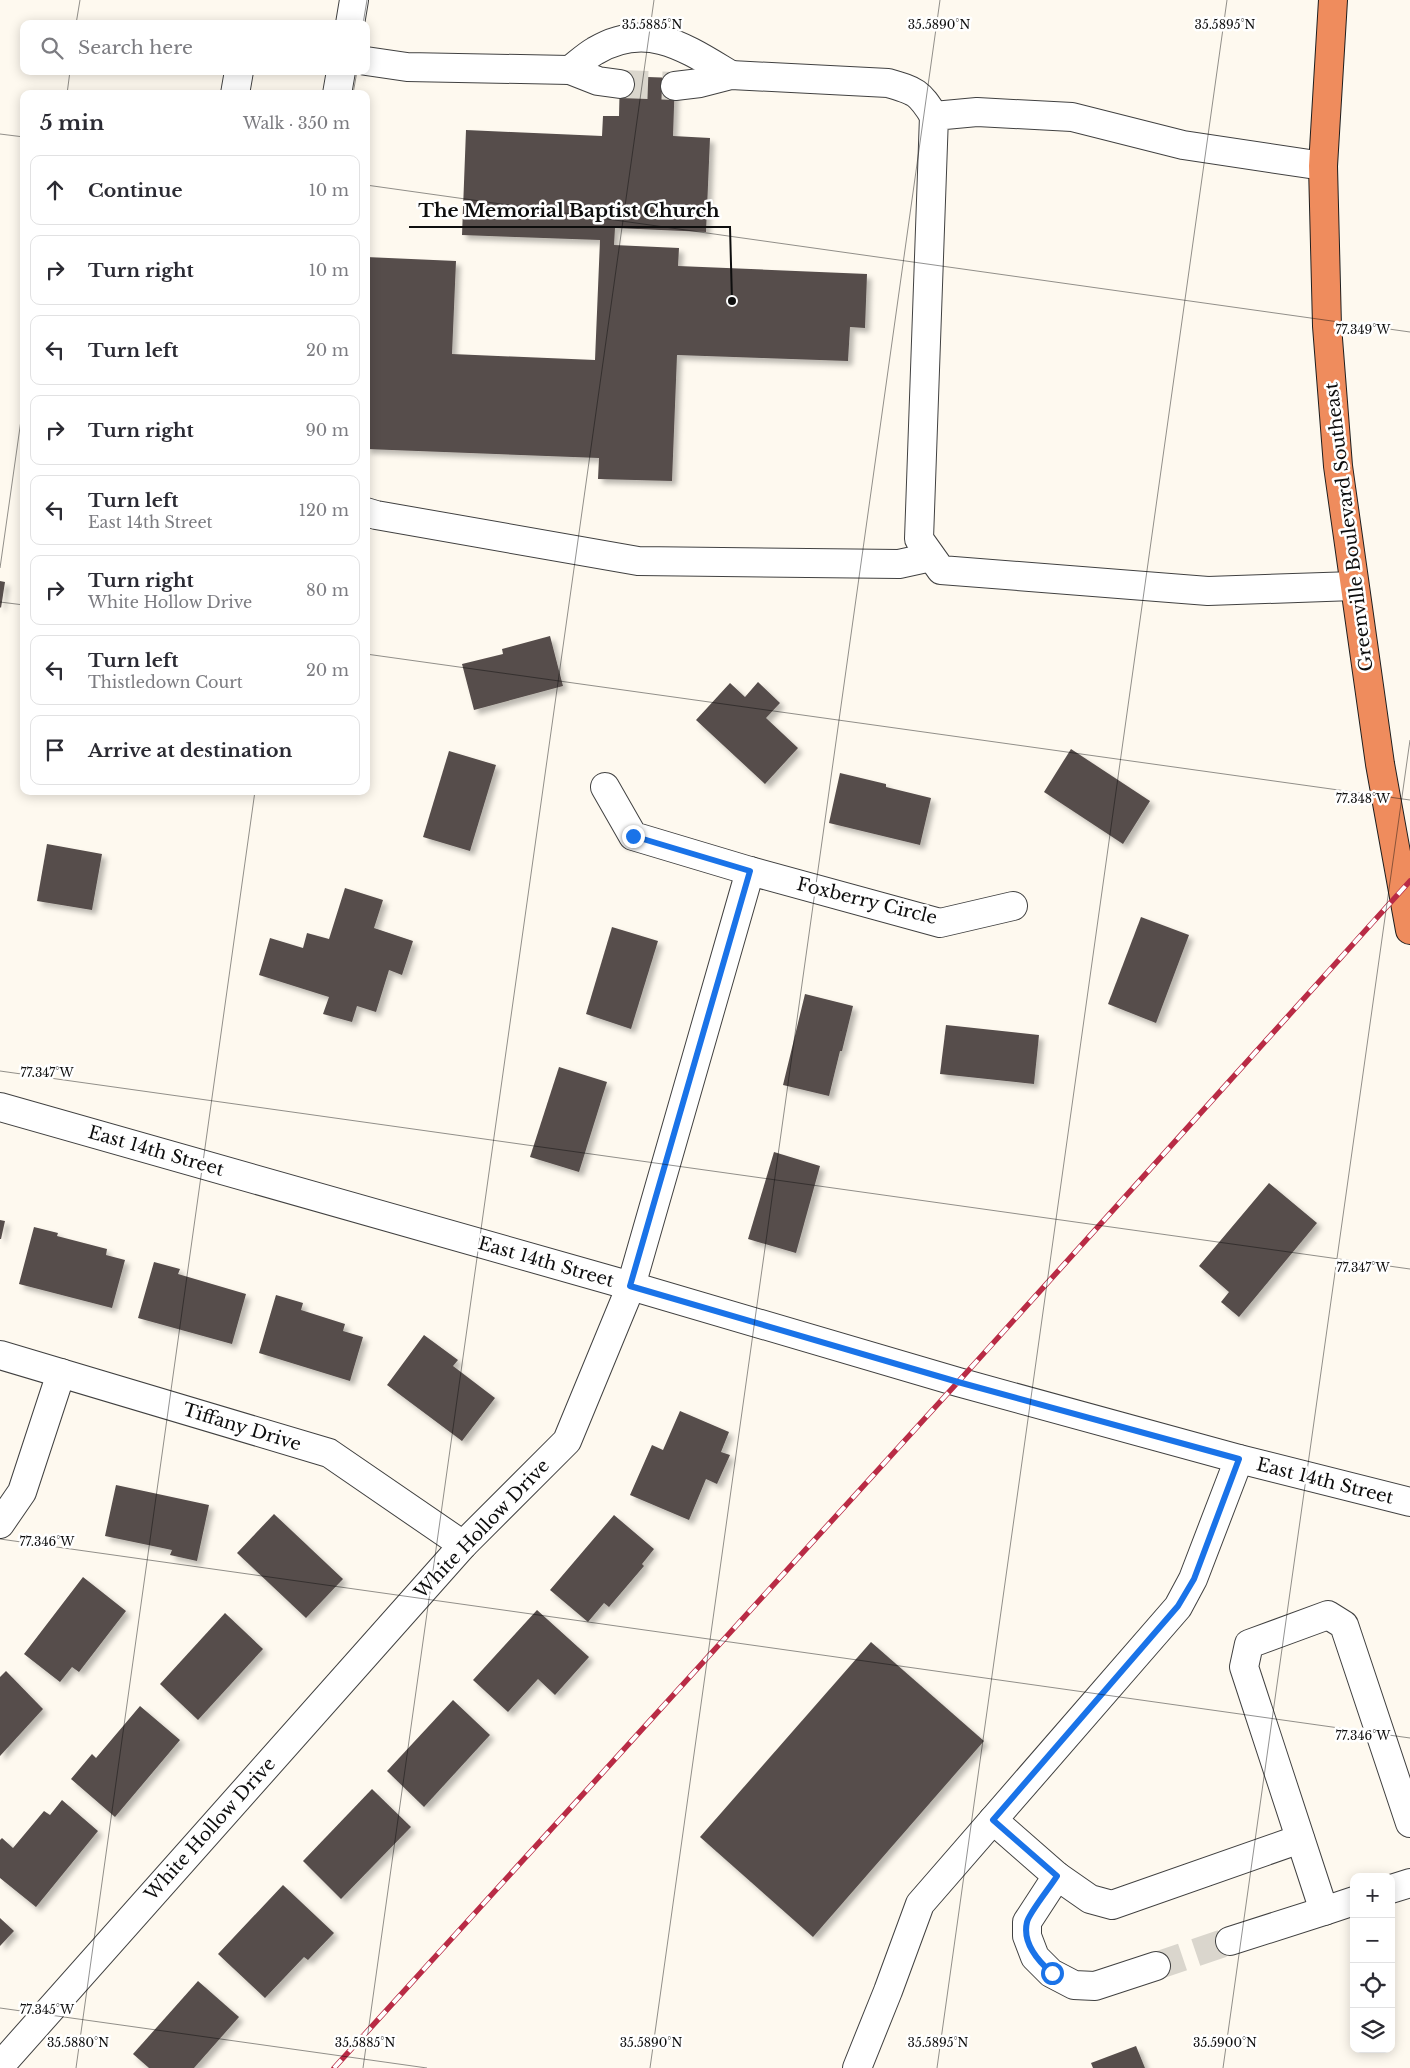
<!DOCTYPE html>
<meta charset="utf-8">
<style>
:root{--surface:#fff;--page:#f7f7f7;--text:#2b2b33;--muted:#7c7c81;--line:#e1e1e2}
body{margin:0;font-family:"Libre Baskerville",serif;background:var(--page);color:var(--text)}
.controls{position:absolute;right:15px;bottom:15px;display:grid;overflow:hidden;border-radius:10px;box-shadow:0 2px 12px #0003}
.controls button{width:45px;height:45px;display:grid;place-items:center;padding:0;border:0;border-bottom:1px solid var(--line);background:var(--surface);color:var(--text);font:25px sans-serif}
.stop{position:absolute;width:15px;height:15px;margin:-11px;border:4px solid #1a73e8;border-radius:50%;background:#fff}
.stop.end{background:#1a73e8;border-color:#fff;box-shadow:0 1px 5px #0008}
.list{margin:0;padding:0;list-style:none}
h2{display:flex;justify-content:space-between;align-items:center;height:65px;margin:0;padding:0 20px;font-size:21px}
h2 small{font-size:16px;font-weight:400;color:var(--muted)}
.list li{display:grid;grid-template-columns:32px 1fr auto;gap:15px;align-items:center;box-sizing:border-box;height:70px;margin:0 10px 10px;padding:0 10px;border:1px solid var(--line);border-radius:10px}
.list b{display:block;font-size:19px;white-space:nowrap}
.list p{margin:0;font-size:16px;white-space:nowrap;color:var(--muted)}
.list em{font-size:16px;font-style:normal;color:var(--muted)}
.icon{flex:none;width:28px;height:28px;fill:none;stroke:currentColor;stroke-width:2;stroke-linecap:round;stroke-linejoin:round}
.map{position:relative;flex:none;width:1410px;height:2068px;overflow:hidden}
.search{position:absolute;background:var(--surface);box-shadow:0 2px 12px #0003;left:20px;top:20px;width:350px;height:55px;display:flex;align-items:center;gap:12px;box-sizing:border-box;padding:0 18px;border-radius:10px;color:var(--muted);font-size:19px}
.panel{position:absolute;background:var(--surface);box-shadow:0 2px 12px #0003;left:20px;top:90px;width:350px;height:705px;border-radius:10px}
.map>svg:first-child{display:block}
.building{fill:#564d4b;filter:url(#shadow)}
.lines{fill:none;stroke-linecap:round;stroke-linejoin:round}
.minor-tunnel{stroke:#dad6cd;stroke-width:28;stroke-dasharray:28 14;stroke-linecap:butt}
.minor-casing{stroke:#414141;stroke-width:30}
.highway-casing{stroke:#1f1f1f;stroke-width:30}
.minor{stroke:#fff;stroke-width:28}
.highway{stroke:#ef8c5d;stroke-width:28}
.rail-casing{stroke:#b92b45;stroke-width:5.5}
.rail{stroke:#fff;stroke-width:4;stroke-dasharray:11;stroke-linecap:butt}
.route{stroke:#1a73e8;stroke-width:6}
.ticks{fill:none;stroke:#0e0e0e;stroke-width:1;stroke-opacity:0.45}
.labels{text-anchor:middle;stroke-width:5;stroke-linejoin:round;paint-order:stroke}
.street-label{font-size:18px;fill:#0e0e0e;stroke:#fff}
.ticks-label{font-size:12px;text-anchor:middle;fill:#0e0e0e;stroke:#fff;stroke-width:5;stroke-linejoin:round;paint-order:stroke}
.leader{fill:none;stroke:#0e0e0e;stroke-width:2}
.callout-dot{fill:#0e0e0e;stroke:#fff;stroke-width:2}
.callout-label{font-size:19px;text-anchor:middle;font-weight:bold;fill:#0e0e0e;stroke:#fff;stroke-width:5;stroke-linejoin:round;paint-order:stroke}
</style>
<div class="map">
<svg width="1410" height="2068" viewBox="0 0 1410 2068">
<defs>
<filter id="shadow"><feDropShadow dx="4.5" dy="4.5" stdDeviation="2.5" flood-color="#0004"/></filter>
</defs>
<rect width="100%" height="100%" fill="#fef9ef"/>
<g class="building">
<polygon points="620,76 675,78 673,136 710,138 706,232 615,228 614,245 679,248 678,266 867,274 865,328 850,327 848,361 677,355 672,481 598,479 599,458 366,449 366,257 456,261 452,354 595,360 600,240 462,235 466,130 602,136 603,116 619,116"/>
<polygon points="0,581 5,582 1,608 0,607"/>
<polygon points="550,636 563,686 474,710 462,664 503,654 502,649"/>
<polygon points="758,682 780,703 766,718 798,748 765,784 696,720 730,683 745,697"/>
<polygon points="1071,749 1150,801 1123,844 1044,792"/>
<polygon points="449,751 496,765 470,851 423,837"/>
<polygon points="840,773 886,784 886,787 931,798 920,845 829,823"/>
<polygon points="47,844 102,854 92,910 37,901"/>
<polygon points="345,888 383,900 374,928 413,941 402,975 389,970 376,1012 357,1006 352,1022 323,1014 329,997 259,975 270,938 303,948 307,933 329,939"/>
<polygon points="1141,917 1189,935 1156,1023 1108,1004"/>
<polygon points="612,927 658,941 631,1029 586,1014"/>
<polygon points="805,994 853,1006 842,1051 840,1051 829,1096 783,1085"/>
<polygon points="946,1025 1039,1035 1034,1084 940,1074"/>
<polygon points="559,1067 607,1082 579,1172 530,1157"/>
<polygon points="774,1152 820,1166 796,1253 748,1239"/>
<polygon points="1269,1183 1317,1223 1239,1317 1221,1302 1229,1292 1199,1266"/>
<polygon points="0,1220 5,1221 1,1239 0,1239"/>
<polygon points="34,1227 58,1233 57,1236 107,1249 106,1255 125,1260 112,1308 19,1284"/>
<polygon points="154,1262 180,1269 178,1274 246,1294 232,1344 138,1318"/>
<polygon points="276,1295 303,1303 301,1310 345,1324 343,1331 363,1337 350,1381 259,1353"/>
<polygon points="424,1335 458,1360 453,1366 495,1398 462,1441 387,1385"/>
<polygon points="680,1411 729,1432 721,1452 730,1455 717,1484 706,1479 689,1520 630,1495 652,1445 663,1450"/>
<polygon points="116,1485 209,1505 197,1561 170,1555 172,1550 105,1536"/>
<polygon points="274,1514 343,1579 306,1618 237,1553"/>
<polygon points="614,1515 654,1549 642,1564 644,1566 609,1607 604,1603 588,1622 550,1590"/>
<polygon points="83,1577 126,1611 79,1672 72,1667 60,1682 24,1654"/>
<polygon points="537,1610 589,1657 555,1695 538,1679 508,1712 473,1680"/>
<polygon points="225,1613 263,1649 198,1720 160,1684"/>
<polygon points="871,1642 984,1741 813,1937 700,1837"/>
<polygon points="6,1671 43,1709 0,1756 0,1677"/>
<polygon points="453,1700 490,1735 424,1807 387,1771"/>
<polygon points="140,1706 180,1740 115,1817 71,1779 92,1754 96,1758"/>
<polygon points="372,1789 411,1827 341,1899 303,1861"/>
<polygon points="62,1800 98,1831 36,1907 0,1878 0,1840 2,1838 13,1848 44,1811 50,1815"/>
<polygon points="283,1885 334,1933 308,1960 304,1957 265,1998 218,1954"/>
<polygon points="0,1918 14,1931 0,1946"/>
<polygon points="198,1981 239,2017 194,2068 149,2068 133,2054"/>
<polygon points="1136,2046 1145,2068 1093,2068 1091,2063"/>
</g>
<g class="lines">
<g class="minor-tunnel">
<polyline points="620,84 675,86"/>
<polyline points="1156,1966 1230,1941"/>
</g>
<g class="minor-casing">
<g id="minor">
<polyline points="350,24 354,0"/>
<polyline points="366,61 407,67 570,70 598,81 620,84"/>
<path d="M570 70C578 64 586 56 595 51 647 20 686 48 731 75"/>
<path d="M675 86 700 83 731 75 888 83C916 91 919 92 934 116"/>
<polyline points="235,94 239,71"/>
<polyline points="337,94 341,71"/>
<polyline points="1323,166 1183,145 1072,117 977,112 934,116 919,539 941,570 1208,591 1354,586"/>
<polyline points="366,512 376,515 638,561 899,564 931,557"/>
<polyline points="605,787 633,836 750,871 940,923 1013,906"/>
<polyline points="0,1107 631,1286 958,1382 1239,1459 1410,1502"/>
<polyline points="0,1355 329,1453 463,1545"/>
<polyline points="0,1524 22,1492 61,1373"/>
<polyline points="993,1820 1057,1876 1090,1899 1112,1905 1300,1839"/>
<polyline points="1057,1876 1027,1922 1027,1936 1035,1957 1051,1973 1074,1985 1095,1986 1156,1966"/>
<polyline points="1391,1889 1410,1883"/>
<polyline points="1354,1901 1324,1911 1244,1667 1249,1644 1328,1615 1344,1625 1410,1823"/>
<polyline points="1230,1941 1324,1911"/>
<polyline points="0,2066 463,1545 567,1441 631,1286 750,871"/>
<polyline points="857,2068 888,1991 920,1904 1178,1607 1193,1579 1239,1459"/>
</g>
</g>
<g class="highway-casing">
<polyline id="highway" points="1333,0 1323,166 1327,326 1338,466 1380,764 1410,930"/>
</g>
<use href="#minor" class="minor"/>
<use href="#highway" class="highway"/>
<g class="rail-casing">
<polyline id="rail" points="334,2068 958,1382 1410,881"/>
</g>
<use href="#rail" class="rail"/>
</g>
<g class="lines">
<path class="route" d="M633 836 750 871 630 1286 958 1382 1239 1459 1194 1579 1178 1606 993 1820 1057 1876C1051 1886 1029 1913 1027 1922 1022 1943 1038 1961 1052 1973"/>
</g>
<path class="ticks" d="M76 24 80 0M363 24 367 0M67 94 70 71M353 94 357 71M0 134 24 137M366 185 1410 332M0 568 24 399M0 602 24 605M366 654 1410 800M0 1071 1410 1269M0 1539 1410 1738M0 2008 427 2068M76 2068 255 791M363 2068 654 0M650 2068 940 0M937 2068 1227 0M1223 2068 1410 740"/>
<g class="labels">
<g class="street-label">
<text transform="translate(1349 527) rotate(-97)" y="6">Greenville Boulevard Southeast</text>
<text transform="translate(867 901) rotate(14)" y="6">Foxberry Circle</text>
<text transform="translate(156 1151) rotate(16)" y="6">East 14th Street</text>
<text transform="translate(546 1262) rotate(16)" y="6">East 14th Street</text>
<text transform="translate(242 1427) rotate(17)" y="6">Tiffany Drive</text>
<text transform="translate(1325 1481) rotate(14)" y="6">East 14th Street</text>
<text transform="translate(482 1529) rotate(-46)" y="6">White Hollow Drive</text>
<text transform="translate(210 1829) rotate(-48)" y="6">White Hollow Drive</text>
</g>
</g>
<g class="ticks-label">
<text x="652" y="29">35.5885°N</text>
<text x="939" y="29">35.5890°N</text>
<text x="1225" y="29">35.5895°N</text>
<text x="1363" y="334">77.349°W</text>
<text x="1363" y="803">77.348°W</text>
<text x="47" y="1077">77.347°W</text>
<text x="1363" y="1272">77.347°W</text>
<text x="47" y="1546">77.346°W</text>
<text x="1363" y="1740">77.346°W</text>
<text x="47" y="2014">77.345°W</text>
<text x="78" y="2047">35.5880°N</text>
<text x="365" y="2047">35.5885°N</text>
<text x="651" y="2047">35.5890°N</text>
<text x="938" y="2047">35.5895°N</text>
<text x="1225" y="2047">35.5900°N</text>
</g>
<path class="leader" d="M732 301L730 227H409"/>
<circle class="callout-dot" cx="732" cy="301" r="5"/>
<g class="callout-label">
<text x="569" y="217">The Memorial Baptist Church</text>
</g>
</svg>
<div class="controls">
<button>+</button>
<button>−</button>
<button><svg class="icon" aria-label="locate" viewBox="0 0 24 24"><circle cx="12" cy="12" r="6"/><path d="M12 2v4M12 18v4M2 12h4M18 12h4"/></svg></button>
<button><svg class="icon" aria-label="layers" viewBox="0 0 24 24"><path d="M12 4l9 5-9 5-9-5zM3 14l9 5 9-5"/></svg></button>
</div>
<div class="stop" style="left:1052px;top:1973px"></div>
<div class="stop end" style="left:633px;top:836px"></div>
<div class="search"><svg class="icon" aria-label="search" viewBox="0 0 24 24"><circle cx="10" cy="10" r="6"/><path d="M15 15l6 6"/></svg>Search here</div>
<section class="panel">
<h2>5 min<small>Walk · 350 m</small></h2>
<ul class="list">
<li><svg class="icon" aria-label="ahead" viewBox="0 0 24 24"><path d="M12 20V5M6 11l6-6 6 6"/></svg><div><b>Continue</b></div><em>10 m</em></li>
<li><svg class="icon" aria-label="right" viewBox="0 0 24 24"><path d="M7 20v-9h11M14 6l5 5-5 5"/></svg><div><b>Turn right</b></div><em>10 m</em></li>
<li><svg class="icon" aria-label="left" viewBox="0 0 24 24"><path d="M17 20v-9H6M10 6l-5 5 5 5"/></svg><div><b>Turn left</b></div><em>20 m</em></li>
<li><svg class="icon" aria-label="right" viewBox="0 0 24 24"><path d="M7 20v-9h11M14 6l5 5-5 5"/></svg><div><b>Turn right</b></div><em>90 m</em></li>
<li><svg class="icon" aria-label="left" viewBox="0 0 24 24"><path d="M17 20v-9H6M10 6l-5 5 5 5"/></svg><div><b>Turn left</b><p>East 14th Street</p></div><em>120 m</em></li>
<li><svg class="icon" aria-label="right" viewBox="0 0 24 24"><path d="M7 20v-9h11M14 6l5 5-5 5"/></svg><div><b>Turn right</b><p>White Hollow Drive</p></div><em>80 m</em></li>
<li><svg class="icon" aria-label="left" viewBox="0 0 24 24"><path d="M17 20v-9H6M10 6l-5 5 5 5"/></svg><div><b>Turn left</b><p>Thistledown Court</p></div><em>20 m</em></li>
<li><svg class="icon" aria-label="arrive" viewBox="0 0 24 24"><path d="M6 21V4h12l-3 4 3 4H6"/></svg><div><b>Arrive at destination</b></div></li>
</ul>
</section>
</div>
